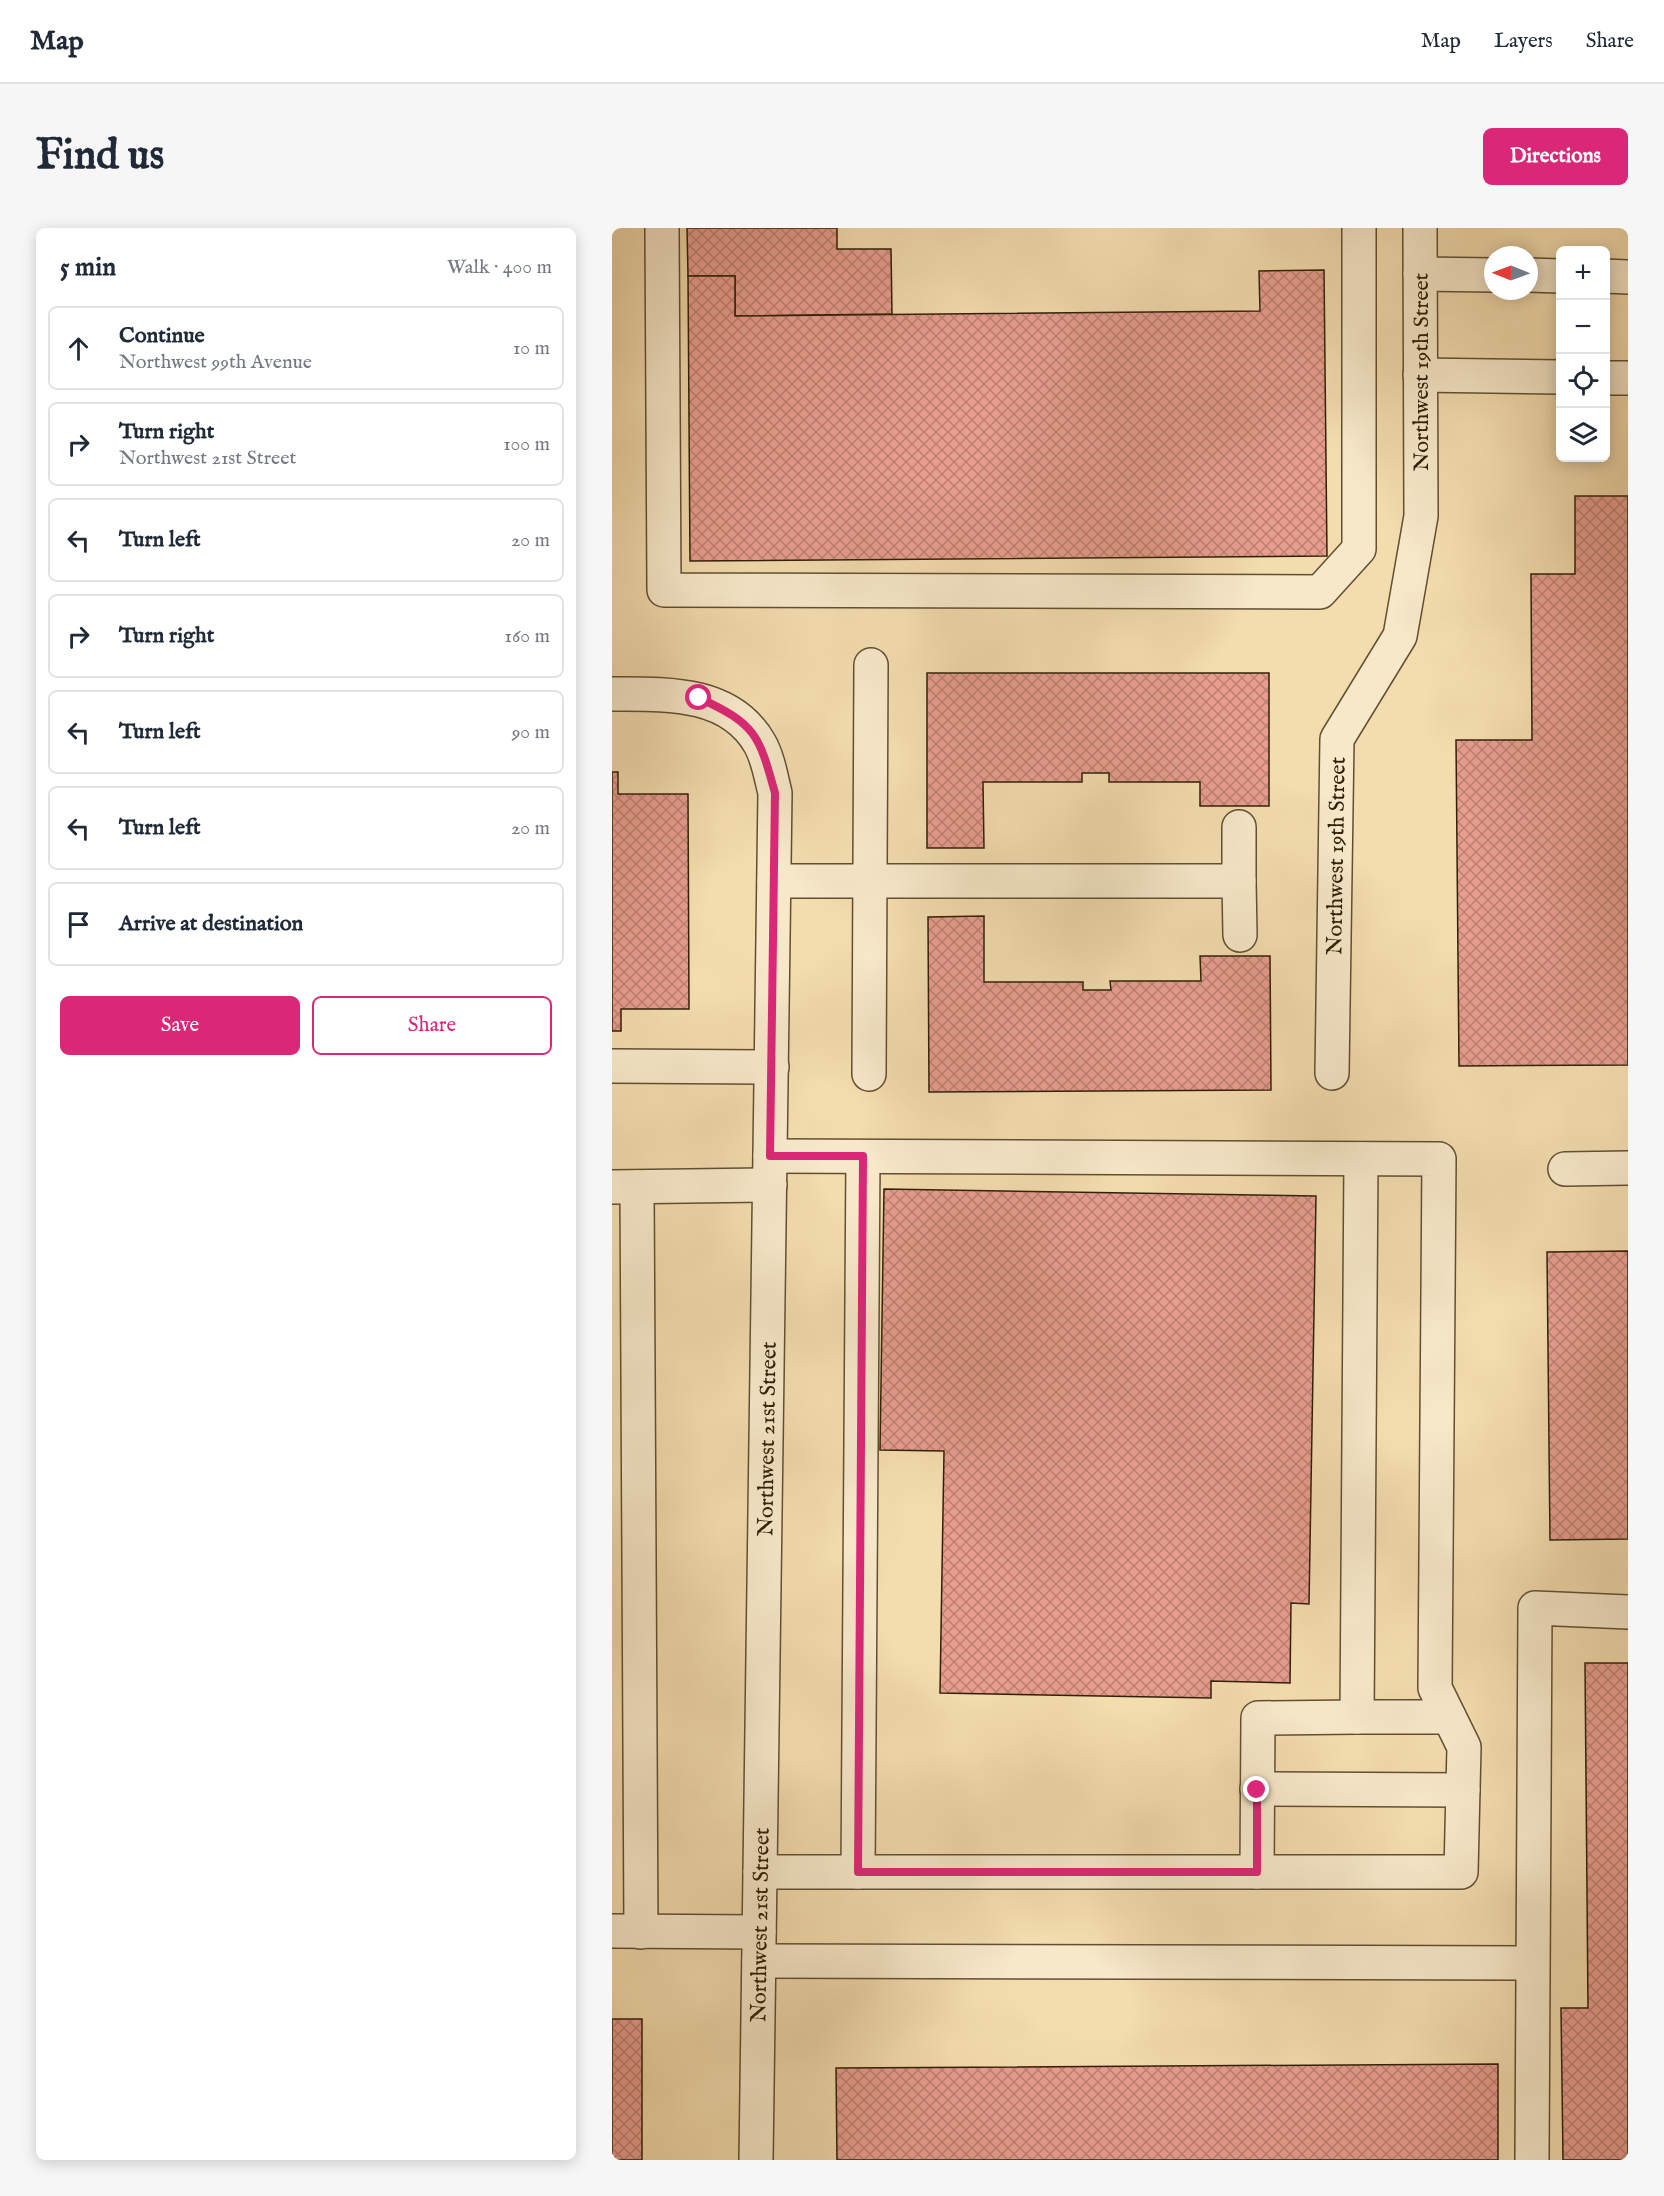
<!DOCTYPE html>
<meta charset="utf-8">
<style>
:root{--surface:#fff;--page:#f6f6f7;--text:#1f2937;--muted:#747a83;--line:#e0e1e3;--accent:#db2777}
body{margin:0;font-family:"IM FELL English",serif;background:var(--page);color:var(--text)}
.controls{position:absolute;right:18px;top:18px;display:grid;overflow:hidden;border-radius:9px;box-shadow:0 3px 15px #0003}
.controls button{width:54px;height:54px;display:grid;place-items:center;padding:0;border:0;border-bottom:2px solid var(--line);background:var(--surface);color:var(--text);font:30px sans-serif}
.compass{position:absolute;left:872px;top:18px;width:54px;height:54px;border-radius:50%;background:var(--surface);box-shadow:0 3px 15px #0003;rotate:271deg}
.stop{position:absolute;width:18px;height:18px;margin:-14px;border:4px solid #db2777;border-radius:50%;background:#fff}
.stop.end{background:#db2777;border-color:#fff;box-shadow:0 2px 6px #0008}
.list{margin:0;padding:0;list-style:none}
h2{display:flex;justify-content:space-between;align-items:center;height:78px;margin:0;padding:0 24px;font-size:26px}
h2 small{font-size:20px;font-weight:400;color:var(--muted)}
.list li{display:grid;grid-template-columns:39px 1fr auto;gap:18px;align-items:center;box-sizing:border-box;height:84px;margin:0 12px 12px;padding:0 12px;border:2px solid var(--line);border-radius:9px}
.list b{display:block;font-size:22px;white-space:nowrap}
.list p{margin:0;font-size:20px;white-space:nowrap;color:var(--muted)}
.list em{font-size:20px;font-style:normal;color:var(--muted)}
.actions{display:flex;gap:12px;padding:18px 24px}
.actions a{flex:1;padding:14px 0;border:2px solid var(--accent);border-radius:9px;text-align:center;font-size:21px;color:var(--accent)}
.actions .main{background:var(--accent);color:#fff}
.icon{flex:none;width:33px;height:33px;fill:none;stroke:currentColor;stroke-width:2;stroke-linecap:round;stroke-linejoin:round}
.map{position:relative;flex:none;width:1016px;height:1932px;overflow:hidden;border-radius:9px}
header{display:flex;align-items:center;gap:36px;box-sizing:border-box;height:84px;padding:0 30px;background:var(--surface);border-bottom:2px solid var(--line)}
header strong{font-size:28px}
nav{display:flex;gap:33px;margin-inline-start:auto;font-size:21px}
.intro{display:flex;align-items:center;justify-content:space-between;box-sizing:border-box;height:144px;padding:0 36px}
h1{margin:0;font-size:42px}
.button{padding:15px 27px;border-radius:9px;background:var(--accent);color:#fff;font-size:21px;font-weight:700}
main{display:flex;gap:36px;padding:0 36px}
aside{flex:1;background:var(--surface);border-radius:9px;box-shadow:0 3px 15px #0003}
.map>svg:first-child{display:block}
.building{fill:url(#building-cross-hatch);stroke:#302008;stroke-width:1.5}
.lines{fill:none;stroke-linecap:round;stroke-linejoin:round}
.minor-casing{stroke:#614f32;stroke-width:36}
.minor{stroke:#f7e8ca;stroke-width:33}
.route{stroke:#db2777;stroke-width:8}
.labels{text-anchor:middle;stroke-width:6;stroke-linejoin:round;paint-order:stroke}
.street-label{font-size:22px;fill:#302008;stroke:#f7e8ca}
</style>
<header>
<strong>Map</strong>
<nav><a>Map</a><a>Layers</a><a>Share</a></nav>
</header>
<div class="intro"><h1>Find us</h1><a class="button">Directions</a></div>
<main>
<aside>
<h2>5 min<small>Walk · 400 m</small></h2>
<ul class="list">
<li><svg class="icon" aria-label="ahead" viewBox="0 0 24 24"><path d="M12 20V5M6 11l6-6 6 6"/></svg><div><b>Continue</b><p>Northwest 99th Avenue</p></div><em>10 m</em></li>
<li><svg class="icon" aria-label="right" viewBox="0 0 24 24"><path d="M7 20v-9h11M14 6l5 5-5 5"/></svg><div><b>Turn right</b><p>Northwest 21st Street</p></div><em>100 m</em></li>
<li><svg class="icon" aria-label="left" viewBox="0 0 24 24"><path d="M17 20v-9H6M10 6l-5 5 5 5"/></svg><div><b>Turn left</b></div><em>20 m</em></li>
<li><svg class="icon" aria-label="right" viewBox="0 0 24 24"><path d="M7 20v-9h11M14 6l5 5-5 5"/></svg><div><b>Turn right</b></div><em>160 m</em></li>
<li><svg class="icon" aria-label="left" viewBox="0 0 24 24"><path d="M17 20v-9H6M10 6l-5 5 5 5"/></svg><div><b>Turn left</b></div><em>90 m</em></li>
<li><svg class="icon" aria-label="left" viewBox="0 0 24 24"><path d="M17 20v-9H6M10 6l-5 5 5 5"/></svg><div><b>Turn left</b></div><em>20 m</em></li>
<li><svg class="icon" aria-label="arrive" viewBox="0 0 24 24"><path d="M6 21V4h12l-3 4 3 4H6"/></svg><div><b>Arrive at destination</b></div></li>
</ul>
<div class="actions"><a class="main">Save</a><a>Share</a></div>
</aside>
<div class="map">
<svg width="1016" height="1932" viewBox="0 0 1016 1932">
<defs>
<pattern id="building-cross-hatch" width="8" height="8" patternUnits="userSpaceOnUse" patternTransform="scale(1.5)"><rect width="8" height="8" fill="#e89d8f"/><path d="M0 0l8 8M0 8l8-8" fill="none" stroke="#bc8073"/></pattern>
</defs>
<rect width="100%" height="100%" fill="#f3dcae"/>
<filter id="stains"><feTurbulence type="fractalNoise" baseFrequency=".00333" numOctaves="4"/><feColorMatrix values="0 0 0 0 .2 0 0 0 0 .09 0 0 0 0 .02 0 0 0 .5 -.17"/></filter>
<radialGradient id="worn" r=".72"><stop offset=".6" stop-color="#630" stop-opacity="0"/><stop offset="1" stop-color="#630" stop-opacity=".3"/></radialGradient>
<g class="building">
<polygon points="75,0 225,0 225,21 279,21 280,86 123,88 123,48 76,48"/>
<polygon points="712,42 715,328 78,333 76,48 123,48 123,88 648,83 647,43"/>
<polygon points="963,268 1016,268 1016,837 847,838 844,512 920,512 919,346 963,346"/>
<polygon points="315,445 657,445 657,578 588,578 588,554 497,554 497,545 470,545 470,554 371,554 372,620 315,620"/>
<polygon points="0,544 6,544 6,566 76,566 77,781 9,781 9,803 0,803"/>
<polygon points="372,688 372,754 471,754 471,762 499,762 498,753 589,753 588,728 658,728 659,862 317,864 316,689"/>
<polygon points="272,961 704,968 697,1376 679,1375 678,1455 599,1453 599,1470 328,1465 332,1223 268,1222"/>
<polygon points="1016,1023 1016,1311 938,1312 935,1024"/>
<polygon points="973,1435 1016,1435 1016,1932 951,1932 949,1780 976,1780"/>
<rect x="0" y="1791" width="30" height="141"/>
<polygon points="886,1836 886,1932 225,1932 224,1840"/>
</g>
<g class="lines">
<g class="minor-casing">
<g id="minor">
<polyline points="50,0 52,362 708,364 747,321 747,0"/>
<polyline points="808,46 881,47"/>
<polyline points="917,47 948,48"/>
<polyline points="993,48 1016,49"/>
<polyline points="808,147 948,149"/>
<polyline points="993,150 1016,150"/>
<path d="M0 466C54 466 118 463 148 516 156 530 159 549 163 565L144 1932"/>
<polyline points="162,653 627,653 627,599"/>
<polyline points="627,653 628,707"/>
<polyline points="0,838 160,839"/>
<polyline points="720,845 725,511 788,408 809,288 808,0"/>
<polyline points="257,846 259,437"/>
<polyline points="749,931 745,1489 837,1489"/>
<polyline points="953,941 1016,940"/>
<polyline points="0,959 158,957"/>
<polyline points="25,959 29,1704"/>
<polyline points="645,1561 851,1562"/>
<polyline points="148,1644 849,1644 852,1519 823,1460 827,931 158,928"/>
<polyline points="246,1644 251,929"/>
<polyline points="645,1644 646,1490 745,1489"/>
<polyline points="0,1703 147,1704"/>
<polyline points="147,1733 920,1735"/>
<polyline points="920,1932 923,1380 1016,1384"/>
</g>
</g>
<use href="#minor" class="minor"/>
</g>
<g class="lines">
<path class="route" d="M87 470C144 496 147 507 163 565L158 928H251L246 1644H645V1562"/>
</g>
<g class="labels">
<g class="street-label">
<text transform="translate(808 144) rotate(-90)" y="8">Northwest 19th Street</text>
<text transform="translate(723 628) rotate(-89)" y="8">Northwest 19th Street</text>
<text transform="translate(154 1211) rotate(-89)" y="8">Northwest 21st Street</text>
<text transform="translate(147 1697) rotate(-89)" y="8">Northwest 21st Street</text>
</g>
</g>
<rect width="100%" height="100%" filter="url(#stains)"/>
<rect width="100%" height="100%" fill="url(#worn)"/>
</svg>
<div class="controls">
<button>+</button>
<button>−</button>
<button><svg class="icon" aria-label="locate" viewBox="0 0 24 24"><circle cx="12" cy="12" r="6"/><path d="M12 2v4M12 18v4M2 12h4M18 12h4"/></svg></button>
<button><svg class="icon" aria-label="layers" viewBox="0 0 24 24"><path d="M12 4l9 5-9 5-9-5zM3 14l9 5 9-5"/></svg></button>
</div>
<svg class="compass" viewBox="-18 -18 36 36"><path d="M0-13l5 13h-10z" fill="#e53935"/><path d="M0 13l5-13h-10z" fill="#747a83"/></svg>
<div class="stop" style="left:87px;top:470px"></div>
<div class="stop end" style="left:645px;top:1562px"></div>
</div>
</main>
